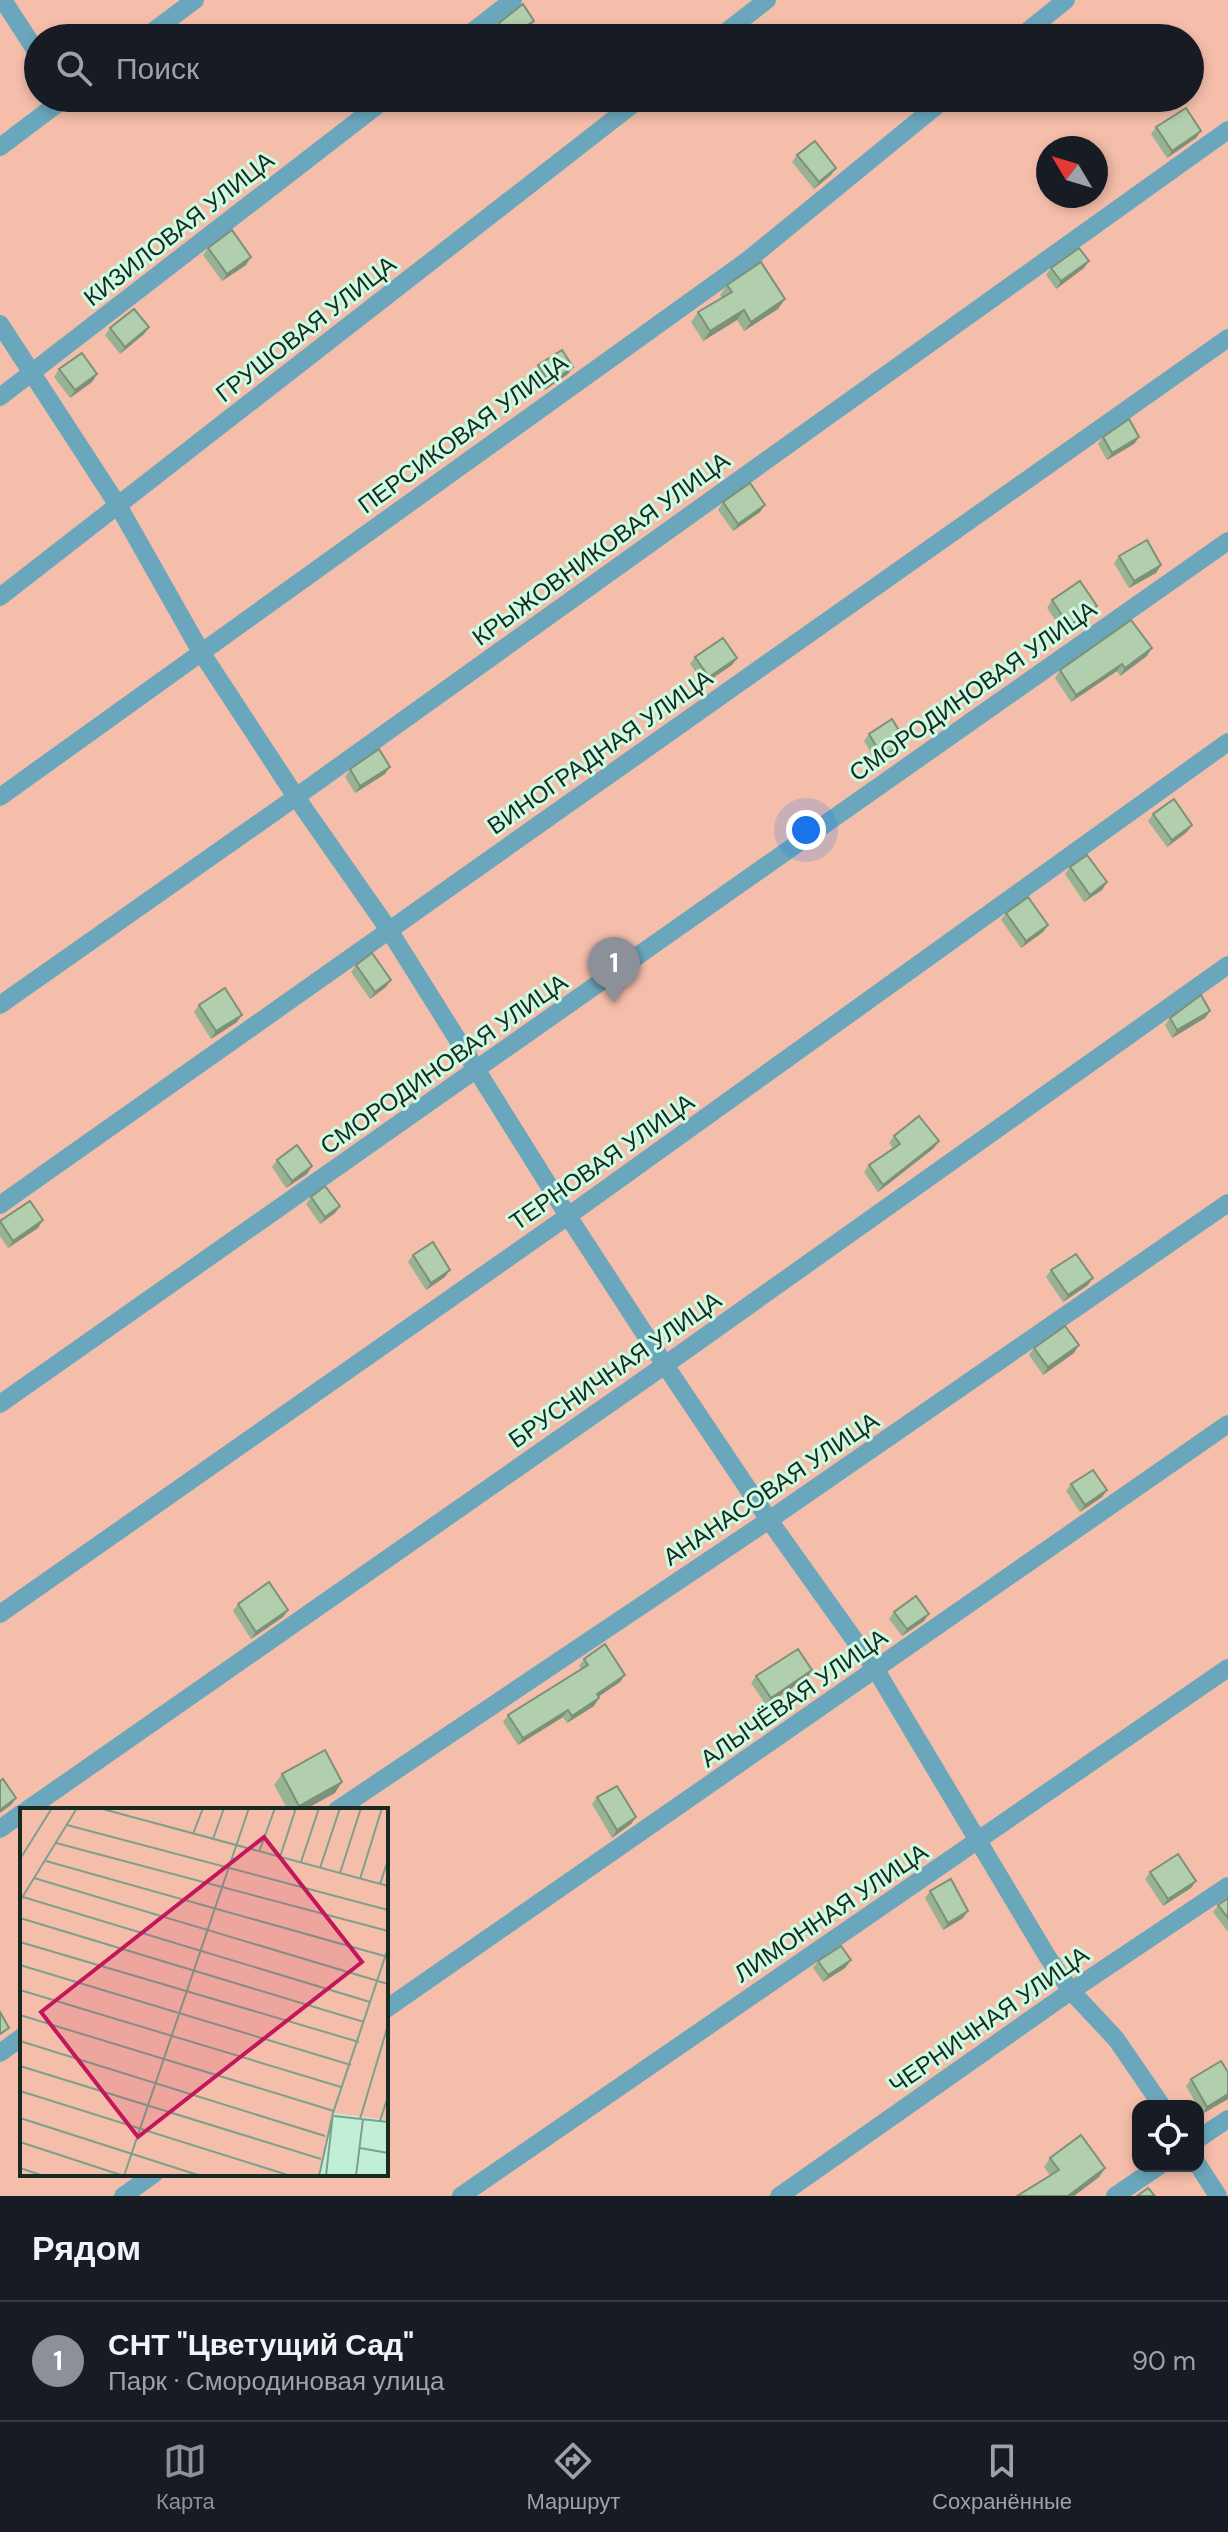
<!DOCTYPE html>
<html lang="ru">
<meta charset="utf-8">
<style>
:root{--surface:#171b24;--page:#242831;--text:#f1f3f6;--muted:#9ea1a6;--line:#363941;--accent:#8c9099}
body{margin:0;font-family:"DM Sans",sans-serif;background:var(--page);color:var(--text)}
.controls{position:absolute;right:24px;bottom:24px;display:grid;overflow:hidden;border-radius:16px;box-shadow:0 4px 12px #0003}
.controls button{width:72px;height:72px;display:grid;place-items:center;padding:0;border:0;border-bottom:2px solid var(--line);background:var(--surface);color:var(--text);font:40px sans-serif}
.compass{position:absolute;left:1036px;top:136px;width:72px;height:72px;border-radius:50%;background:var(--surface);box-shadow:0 4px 12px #0003;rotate:308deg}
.you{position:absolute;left:806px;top:830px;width:28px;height:28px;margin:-20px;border:6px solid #fff;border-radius:50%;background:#1a73e8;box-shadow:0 0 0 12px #1a73e833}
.badge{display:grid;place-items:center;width:52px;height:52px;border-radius:50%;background:var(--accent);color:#fff;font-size:26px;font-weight:700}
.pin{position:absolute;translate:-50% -66px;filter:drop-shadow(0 2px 4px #0008)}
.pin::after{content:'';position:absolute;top:42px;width:28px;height:24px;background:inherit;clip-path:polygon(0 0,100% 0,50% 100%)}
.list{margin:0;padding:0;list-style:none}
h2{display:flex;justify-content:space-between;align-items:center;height:104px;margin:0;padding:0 32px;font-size:34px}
h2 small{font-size:26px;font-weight:400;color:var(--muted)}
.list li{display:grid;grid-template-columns:52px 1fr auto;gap:24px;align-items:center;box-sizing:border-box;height:120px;padding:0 32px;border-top:2px solid var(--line)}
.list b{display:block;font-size:30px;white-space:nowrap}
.list p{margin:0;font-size:26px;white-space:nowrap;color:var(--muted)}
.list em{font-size:26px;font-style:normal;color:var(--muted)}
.icon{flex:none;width:44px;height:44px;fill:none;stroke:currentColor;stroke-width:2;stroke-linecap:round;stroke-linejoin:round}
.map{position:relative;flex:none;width:1228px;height:2196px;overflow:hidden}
.search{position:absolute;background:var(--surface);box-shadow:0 4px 12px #0003;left:24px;right:24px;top:24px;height:88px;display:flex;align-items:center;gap:20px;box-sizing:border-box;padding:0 28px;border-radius:44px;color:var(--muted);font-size:30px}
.sheet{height:224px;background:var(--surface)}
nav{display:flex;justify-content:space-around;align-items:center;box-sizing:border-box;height:112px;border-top:2px solid var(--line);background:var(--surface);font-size:22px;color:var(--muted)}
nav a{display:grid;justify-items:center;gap:4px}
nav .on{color:var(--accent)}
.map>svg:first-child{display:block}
.green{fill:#f5beaa;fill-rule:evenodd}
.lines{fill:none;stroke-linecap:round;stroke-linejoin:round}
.street{stroke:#6ba7bc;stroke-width:18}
.wall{fill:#98b294}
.shaded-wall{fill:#7c9178}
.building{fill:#b1cfac;stroke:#7c9178;stroke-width:2}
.labels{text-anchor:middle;stroke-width:6;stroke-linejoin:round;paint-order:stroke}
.street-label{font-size:24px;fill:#182a21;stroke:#cdfce3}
.inset-road{fill:none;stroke:#7da08e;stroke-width:2}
.view{fill:#c2185b;fill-opacity:0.15;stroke:#c2185b;stroke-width:4}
.inset-edge{fill:none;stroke:#182a21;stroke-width:4}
</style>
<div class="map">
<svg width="1228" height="2196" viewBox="0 0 1228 2196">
<rect width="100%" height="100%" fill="#c0efd6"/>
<path class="green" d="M0 0H1228V2196H0ZM38 38H1190V98H38ZM1048 148H1096V196H1048ZM22 1810H386V2174H22ZM1138 2106H1198V2166H1138Z"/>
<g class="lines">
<g class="street">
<polyline points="3,0 38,54"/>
<polyline points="144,38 195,0"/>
<polyline points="464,38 513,0"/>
<polyline points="718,38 767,0"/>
<polyline points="1019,38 1066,0"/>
<polyline points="0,147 65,98"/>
<polyline points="0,324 119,507 201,652 296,797 389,930 568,1216 665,1365 769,1520 876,1670 1047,1956 1071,1991 1116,2039 1162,2106"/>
<polyline points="0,397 387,98"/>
<polyline points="0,597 641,98"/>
<polyline points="0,797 748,260 946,98"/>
<polyline points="0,1005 296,797 1228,130"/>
<polyline points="0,1205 1228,338"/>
<polyline points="0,1404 1228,541"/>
<polyline points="0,1614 568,1216 1228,742"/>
<polyline points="27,1810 665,1365 1228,965"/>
<polyline points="337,1810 769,1520 1228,1203"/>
<polyline points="0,1829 22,1813"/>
<polyline points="386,2009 1228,1424"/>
<polyline points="0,2053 22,2037"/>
<polyline points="1198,2139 1228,2119"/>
<polyline points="1198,2165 1218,2196"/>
<polyline points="123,2196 154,2174"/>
<polyline points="461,2196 1228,1668"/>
<polyline points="779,2196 1071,1991 1228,1886"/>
<polyline points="1115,2196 1159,2166"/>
</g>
</g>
<g class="wall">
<polygon points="499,23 529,28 514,38 499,38 494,30"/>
<polygon points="1156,127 1196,138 1167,158 1151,134"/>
<polygon points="797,155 831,175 814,189 792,162"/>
<polygon points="208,248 246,265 222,281 203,255"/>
<polygon points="1051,268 1084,268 1056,289 1046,275"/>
<polygon points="727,285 778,309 744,331 737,320 703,341 691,322 698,312 722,298 720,295"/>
<polygon points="149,327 144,334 120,354 105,335 110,328"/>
<polygon points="538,365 573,367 568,374 545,390 533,372"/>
<polygon points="59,369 97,374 92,382 70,398 54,377"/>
<polygon points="1103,437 1139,437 1134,444 1107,460 1098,444"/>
<polygon points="723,502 760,512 733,531 718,510"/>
<polygon points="1119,556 1161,565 1156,573 1129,588 1114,563"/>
<polygon points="1052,600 1092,613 1064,633 1047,608"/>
<polygon points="1147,656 1120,676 1117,671 1071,702 1055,678 1060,670"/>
<polygon points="695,657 737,658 732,665 704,684 690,664"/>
<polygon points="869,734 906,742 901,749 877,763 864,741"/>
<polygon points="350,769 385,774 355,793 345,777"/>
<polygon points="1153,814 1192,825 1187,832 1167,847 1148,821"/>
<polygon points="1070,867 1107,882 1102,890 1084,902 1065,874"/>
<polygon points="1006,913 1048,925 1043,932 1021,948 1001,920"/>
<polygon points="356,965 386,987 370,999 351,972"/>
<polygon points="199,1005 237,1022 211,1039 194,1012"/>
<polygon points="1210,1011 1205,1018 1172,1038 1165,1025 1170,1018"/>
<polygon points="894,1136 934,1148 878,1192 864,1172 869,1165 893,1148 889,1143"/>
<polygon points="277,1160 312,1166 307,1174 286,1188 272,1167"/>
<polygon points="311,1197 340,1206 335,1213 320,1224 306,1204"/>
<polygon points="0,1221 38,1228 8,1248 0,1236"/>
<polygon points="413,1255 445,1277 426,1290 408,1262"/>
<polygon points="1051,1270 1088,1285 1063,1302 1046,1277"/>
<polygon points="1034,1348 1074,1353 1043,1375 1029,1355"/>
<polygon points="1071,1484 1107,1490 1102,1497 1080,1512 1066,1491"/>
<polygon points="238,1604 288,1610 283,1617 251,1639 233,1611"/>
<polygon points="894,1612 924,1621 902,1636 889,1619"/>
<polygon points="584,1659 620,1682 598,1697 594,1706 567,1723 563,1717 518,1745 503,1722 508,1715 581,1669 579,1666"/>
<polygon points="812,1670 807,1678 766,1705 751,1683 756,1676"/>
<polygon points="282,1774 335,1793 304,1810 288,1810 274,1785"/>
<polygon points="597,1797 636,1817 631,1824 612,1838 592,1804"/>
<polygon points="1150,1872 1191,1888 1163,1906 1145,1879"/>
<polygon points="930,1891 963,1918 943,1930 925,1898"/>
<polygon points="1228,1898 1228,1932 1213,1912 1218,1905"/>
<polygon points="851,1960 845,1968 823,1982 813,1968 818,1961"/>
<polygon points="1191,2079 1228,2099 1202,2114 1186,2086"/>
<polygon points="1050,2158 1105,2168 1099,2177 1074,2196 1017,2196 1050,2175 1044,2167"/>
</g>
<g class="shaded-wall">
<polygon points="534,21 529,28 514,38 508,38"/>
<polygon points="1201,131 1196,138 1167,158 1172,151"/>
<polygon points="836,168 831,175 814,189 819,182"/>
<polygon points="251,257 246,265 222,281 227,274"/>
<polygon points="1089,261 1084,268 1056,289 1061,281"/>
<polygon points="785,299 778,309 744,331 751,322"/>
<polygon points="744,310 737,320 703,341 710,331"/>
<polygon points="149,327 144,334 120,354 125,347"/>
<polygon points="573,367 568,374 545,390 550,383"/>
<polygon points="97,374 92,382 70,398 75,390"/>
<polygon points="1139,437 1134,444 1107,460 1112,453"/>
<polygon points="765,505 760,512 733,531 738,524"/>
<polygon points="1161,565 1156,573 1129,588 1134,581"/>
<polygon points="1097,606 1092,613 1064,633 1069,626"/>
<polygon points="1152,648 1147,656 1120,676 1125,668"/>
<polygon points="737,658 732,665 704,684 709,677"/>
<polygon points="1122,664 1117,671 1071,702 1076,695"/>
<polygon points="906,742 901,749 877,763 882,756"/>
<polygon points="390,767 385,774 355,793 360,786"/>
<polygon points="1192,825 1187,832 1167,847 1172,840"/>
<polygon points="1107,882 1102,890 1084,902 1090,895"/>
<polygon points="1048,925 1043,932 1021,948 1026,941"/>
<polygon points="391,980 386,987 370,999 375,992"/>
<polygon points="1210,1011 1205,1018 1172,1038 1177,1030"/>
<polygon points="242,1015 237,1022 211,1039 216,1031"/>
<polygon points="939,1141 934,1148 878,1192 883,1185"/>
<polygon points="312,1166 307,1174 286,1188 292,1181"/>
<polygon points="340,1206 335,1213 320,1224 325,1217"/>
<polygon points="43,1220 38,1228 8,1248 13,1241"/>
<polygon points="450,1270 445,1277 426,1290 431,1283"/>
<polygon points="1093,1278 1088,1285 1063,1302 1068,1295"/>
<polygon points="1079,1345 1074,1353 1043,1375 1048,1367"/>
<polygon points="1107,1490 1102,1497 1080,1512 1085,1505"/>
<polygon points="288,1610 283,1617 251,1639 256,1632"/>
<polygon points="929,1614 924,1621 902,1636 907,1629"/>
<polygon points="812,1670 807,1678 766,1705 771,1698"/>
<polygon points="625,1675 620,1682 592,1701 597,1694"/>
<polygon points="599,1698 594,1706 567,1723 572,1716"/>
<polygon points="568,1710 563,1717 518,1745 523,1738"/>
<polygon points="342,1782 335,1793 304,1810 296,1810 299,1806"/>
<polygon points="16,1798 11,1805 0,1813 0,1810"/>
<polygon points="636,1817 631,1824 612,1838 617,1830"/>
<polygon points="1196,1881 1191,1888 1163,1906 1168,1899"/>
<polygon points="968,1911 963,1918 943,1930 948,1923"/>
<polygon points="851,1960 845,1968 823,1982 828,1975"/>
<polygon points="1228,2094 1228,2099 1202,2114 1207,2107"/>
<polygon points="1105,2168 1099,2177 1074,2196 1068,2196"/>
</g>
<g class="building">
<polygon points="523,4 534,21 508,37 499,23"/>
<polygon points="1186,108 1201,131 1172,151 1156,127"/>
<polygon points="815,141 836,168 819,182 797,155"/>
<polygon points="232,230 251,257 227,274 208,248"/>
<polygon points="1079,248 1089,261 1061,281 1051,268"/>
<polygon points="761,262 785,299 751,322 744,310 710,331 698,312 732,292 727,285"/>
<polygon points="134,309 149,327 125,347 110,328"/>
<polygon points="562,350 573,367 550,383 538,365"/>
<polygon points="82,353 97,374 75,390 59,369"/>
<polygon points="1129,419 1139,437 1112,453 1103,437"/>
<polygon points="750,483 765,505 738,524 723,502"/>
<polygon points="1147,540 1161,565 1134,581 1119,556"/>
<polygon points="1080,581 1097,606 1069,626 1052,600"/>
<polygon points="1131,620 1152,648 1125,668 1122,664 1076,695 1060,670"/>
<polygon points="723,638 737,658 709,677 695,657"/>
<polygon points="892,719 906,742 882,756 869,734"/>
<polygon points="379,749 390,767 360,786 350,769"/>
<polygon points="1174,799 1192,825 1172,840 1153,814"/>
<polygon points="1087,855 1107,882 1090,895 1070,867"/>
<polygon points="1028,897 1048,925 1026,941 1006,913"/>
<polygon points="372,953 391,980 375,992 356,965"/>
<polygon points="225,988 242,1015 216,1031 199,1005"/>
<polygon points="1201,995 1210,1011 1177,1030 1170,1018"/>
<polygon points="919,1116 939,1141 883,1185 869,1165 900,1144 894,1136"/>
<polygon points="297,1145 312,1166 292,1181 277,1160"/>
<polygon points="325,1186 340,1206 325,1217 311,1197"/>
<polygon points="30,1201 43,1220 13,1241 0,1221"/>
<polygon points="433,1242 450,1270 431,1283 413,1255"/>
<polygon points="1076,1254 1093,1278 1068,1295 1051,1270"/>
<polygon points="1065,1326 1079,1345 1048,1367 1034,1348"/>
<polygon points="1093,1470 1107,1490 1085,1505 1071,1484"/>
<polygon points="269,1582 288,1610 256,1632 238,1604"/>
<polygon points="916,1596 929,1614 907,1629 894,1612"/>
<polygon points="605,1644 625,1675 597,1694 599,1698 572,1716 568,1710 523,1738 508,1715 588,1665 584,1659"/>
<polygon points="798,1649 812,1670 771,1698 756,1676"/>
<polygon points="325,1750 342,1782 299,1806 282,1774"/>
<polygon points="3,1779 16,1798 0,1810 0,1781"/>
<polygon points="617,1786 636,1817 617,1830 597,1797"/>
<polygon points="1178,1854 1196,1881 1168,1899 1150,1872"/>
<polygon points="951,1879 968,1911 948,1923 930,1891"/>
<polygon points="1228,1898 1228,1918 1218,1905"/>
<polygon points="841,1946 851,1960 828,1975 818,1961"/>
<polygon points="0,2012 9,2028 0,2034"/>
<polygon points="1221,2061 1228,2072 1228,2094 1207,2107 1191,2079"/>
<polygon points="1081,2135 1105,2168 1068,2196 1017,2196 1059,2170 1050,2158"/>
<polygon points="1148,2188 1155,2196 1137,2196"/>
</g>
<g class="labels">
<g class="street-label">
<text transform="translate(179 229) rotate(-38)" y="8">КИЗИЛОВАЯ УЛИЦА</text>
<text transform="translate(306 329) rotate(-38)" y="8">ГРУШОВАЯ УЛИЦА</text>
<text transform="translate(463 434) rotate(-36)" y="8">ПЕРСИКОВАЯ УЛИЦА</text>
<text transform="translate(601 549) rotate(-36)" y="8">КРЫЖОВНИКОВАЯ УЛИЦА</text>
<text transform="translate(973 691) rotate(-35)" y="8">СМОРОДИНОВАЯ УЛИЦА</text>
<text transform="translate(600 752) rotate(-35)" y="8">ВИНОГРАДНАЯ УЛИЦА</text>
<text transform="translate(444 1064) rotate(-35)" y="8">СМОРОДИНОВАЯ УЛИЦА</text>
<text transform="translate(602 1162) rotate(-35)" y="8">ТЕРНОВАЯ УЛИЦА</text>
<text transform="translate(615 1370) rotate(-35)" y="8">БРУСНИЧНАЯ УЛИЦА</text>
<text transform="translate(771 1489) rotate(-34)" y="8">АНАНАСОВАЯ УЛИЦА</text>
<text transform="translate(794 1698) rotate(-35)" y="8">АЛЫЧЁВАЯ УЛИЦА</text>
<text transform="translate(831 1913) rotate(-34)" y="8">ЛИМОННАЯ УЛИЦА</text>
<text transform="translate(989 2020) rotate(-35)" y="8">ЧЕРНИЧНАЯ УЛИЦА</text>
</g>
</g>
<g transform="translate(20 1808)">
<rect width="368" height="368" fill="#c0efd6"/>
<path d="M0 0H368V312L313 305 298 368H0Z" fill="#f5beaa"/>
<path class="inset-road" d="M79 0 368 78M47 17 368 102M173 26 183 0M193 31 204 0M36 35 368 123M239 44 255 0M260 49 276 0M0 51 32 0M26 53 368 149M281 54 299 0M300 60 320 0M320 65 341 0M14 70 368 176M340 71 362 0M360 76 368 52M3 89 350 194M0 93 57 0M0 110 344 214M0 134 339 234M0 157 331 257M0 182 321 279M0 207 314 303M0 233 305 328M0 258 301 351M0 283 271 368M314 308 368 314M0 310 181 368M340 311 368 217M360 313 368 288M0 334 104 368M340 340 368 345M0 360 24 368M104 368 229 0M299 368 313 305M306 368 313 305 368 140M336 368 343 311"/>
<path class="view" d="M244 29 342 154 118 329 21 204Z"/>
<rect width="368" height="368" class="inset-edge"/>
</g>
</svg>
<div class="controls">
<button><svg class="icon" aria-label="locate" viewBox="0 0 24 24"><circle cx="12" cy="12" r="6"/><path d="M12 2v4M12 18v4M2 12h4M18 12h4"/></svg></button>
</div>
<svg class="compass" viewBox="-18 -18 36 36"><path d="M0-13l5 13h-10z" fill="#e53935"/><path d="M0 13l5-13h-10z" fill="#9ea1a6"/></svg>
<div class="you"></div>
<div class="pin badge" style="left:614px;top:1003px">1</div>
<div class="search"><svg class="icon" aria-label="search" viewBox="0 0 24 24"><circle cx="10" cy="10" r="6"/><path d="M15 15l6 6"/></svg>Поиск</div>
</div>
<section class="sheet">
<h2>Рядом<small></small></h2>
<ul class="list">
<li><span class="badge">1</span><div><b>СНТ &quot;Цветущий Сад&quot;</b><p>Парк · Смородиновая улица</p></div><em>90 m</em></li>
</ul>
</section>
<nav>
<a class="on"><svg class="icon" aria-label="map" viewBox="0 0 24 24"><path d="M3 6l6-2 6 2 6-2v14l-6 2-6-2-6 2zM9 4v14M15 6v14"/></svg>Карта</a>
<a><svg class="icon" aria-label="directions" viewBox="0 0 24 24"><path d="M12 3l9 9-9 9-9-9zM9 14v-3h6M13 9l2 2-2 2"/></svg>Маршрут</a>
<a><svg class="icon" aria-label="saved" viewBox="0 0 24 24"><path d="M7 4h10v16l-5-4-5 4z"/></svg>Сохранённые</a>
</nav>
